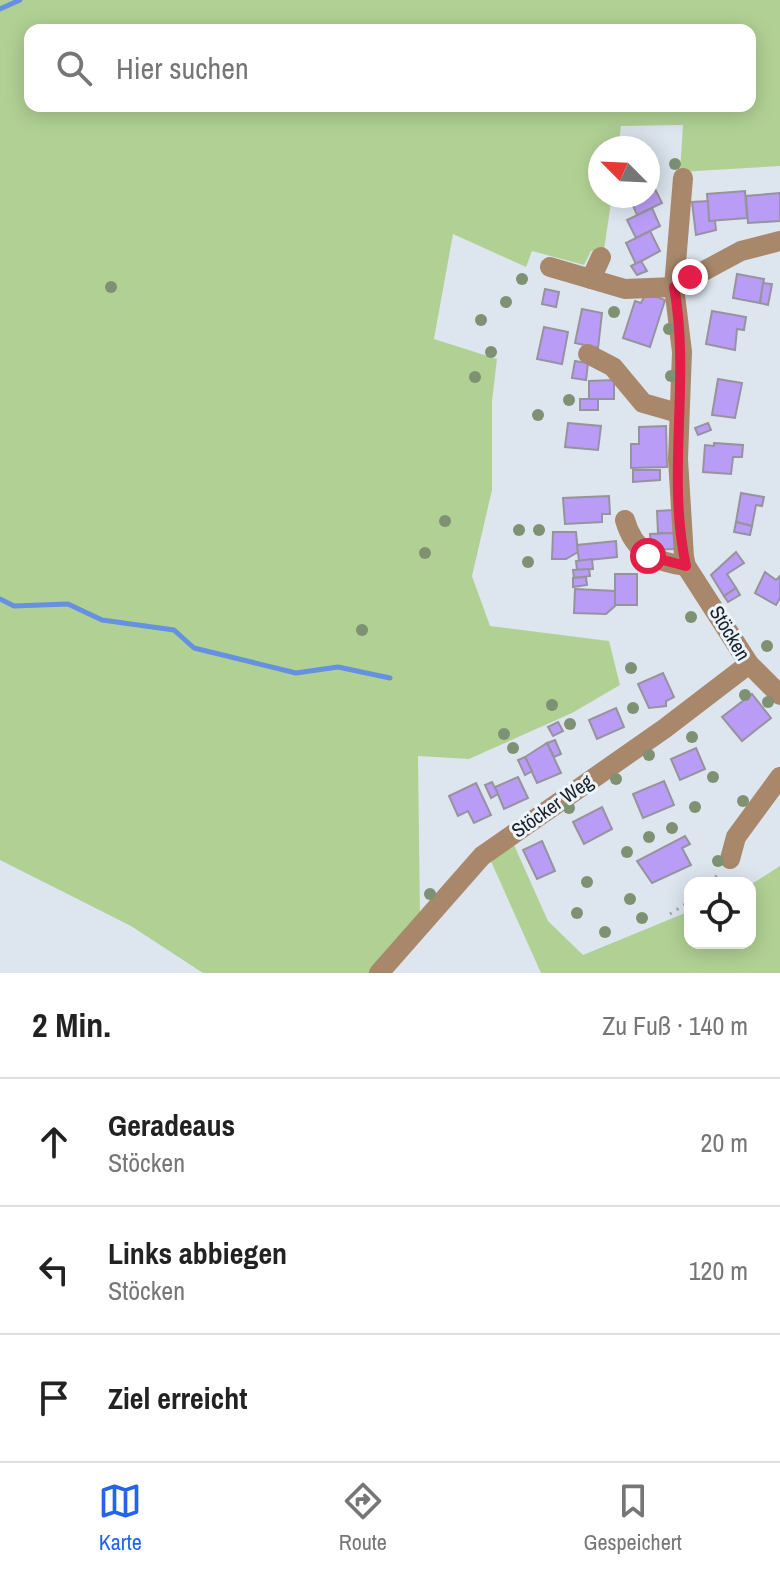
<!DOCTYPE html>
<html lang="de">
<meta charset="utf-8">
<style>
:root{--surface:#fff;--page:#f6f6f6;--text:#222;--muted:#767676;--line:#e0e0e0;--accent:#2563eb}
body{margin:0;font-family:"Archivo Narrow",sans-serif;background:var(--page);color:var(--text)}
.controls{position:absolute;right:24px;bottom:24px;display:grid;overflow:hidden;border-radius:16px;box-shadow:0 4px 20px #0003}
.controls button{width:72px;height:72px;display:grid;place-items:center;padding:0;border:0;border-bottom:2px solid var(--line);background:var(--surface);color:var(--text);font:40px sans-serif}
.compass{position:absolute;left:588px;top:136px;width:72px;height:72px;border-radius:50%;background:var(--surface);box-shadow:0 4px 20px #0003;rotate:294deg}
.stop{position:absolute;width:24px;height:24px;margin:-18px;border:6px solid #e11d48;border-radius:50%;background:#fff}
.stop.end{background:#e11d48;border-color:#fff;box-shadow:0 2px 8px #0008}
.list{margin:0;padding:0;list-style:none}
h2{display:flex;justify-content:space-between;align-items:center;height:104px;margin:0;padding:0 32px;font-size:34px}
h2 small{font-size:26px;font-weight:400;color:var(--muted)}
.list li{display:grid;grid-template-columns:52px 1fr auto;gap:24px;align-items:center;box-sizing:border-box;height:128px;padding:0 32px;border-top:2px solid var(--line)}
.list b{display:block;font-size:30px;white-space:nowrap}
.list p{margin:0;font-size:26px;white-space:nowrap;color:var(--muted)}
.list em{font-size:26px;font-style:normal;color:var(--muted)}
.icon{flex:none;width:44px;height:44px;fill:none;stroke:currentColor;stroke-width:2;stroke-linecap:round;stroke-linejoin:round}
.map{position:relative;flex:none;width:780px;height:973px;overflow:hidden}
.search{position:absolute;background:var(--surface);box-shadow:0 4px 20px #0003;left:24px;right:24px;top:24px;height:88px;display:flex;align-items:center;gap:20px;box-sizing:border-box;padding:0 28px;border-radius:16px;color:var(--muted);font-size:30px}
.sheet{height:488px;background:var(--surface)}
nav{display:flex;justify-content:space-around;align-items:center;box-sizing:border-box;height:112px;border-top:2px solid var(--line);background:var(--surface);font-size:22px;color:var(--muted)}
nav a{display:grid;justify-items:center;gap:4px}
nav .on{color:var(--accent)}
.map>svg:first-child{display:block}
.green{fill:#b1d194;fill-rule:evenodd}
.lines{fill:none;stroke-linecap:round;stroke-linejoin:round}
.stream{stroke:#6690e0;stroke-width:5}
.building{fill:#b99cf6;stroke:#96939e;stroke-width:2}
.path{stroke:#9fa6ad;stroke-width:3;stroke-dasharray:2 6;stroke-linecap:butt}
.minor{stroke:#a8876a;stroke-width:20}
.tree{fill:#7e9172}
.route{stroke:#e11d48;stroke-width:10}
.labels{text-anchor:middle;stroke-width:6;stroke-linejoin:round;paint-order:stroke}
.street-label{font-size:20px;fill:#1d2024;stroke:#ebf4fd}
</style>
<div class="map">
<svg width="780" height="973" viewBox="0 0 780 973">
<rect width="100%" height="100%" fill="#dde6ef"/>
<g class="green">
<path d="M0 0H780V166L680 172 683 125 621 126 618 148H600V196H612L604 250 591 251 584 265 532 251 526 267 453 234 434 339 497 359 492 401V490L472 576 490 626 609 641 620 685 572 713 469 759 418 756 420 917 372 973H203L131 926 0 860ZM30 30H750V106H30Z"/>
<polygon points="514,845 548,921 583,955 690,911 690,943 750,943 750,885 780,866 780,973 541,973 489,857"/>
</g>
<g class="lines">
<g class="stream">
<polyline points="0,9 20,0"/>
<polyline points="0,599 14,606 68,604 102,620 174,630 194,648 296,673 338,667 390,678"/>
</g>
</g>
<g class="building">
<polygon points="653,185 662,203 637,215 629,196 648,196 648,187"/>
<polygon points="745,191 747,218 709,221 707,194"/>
<polygon points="780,193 780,221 748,223 746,196"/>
<polygon points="708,201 709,221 715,221 716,230 696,235 692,202"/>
<polygon points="652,208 660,226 636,238 627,220"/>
<polygon points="650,231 660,251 636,264 626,243"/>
<polygon points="641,261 647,271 637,275 631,266"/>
<polygon points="737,274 764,279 760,303 733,298"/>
<polygon points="763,283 772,284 768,305 760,303"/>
<polygon points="545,289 559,292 556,307 542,304"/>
<polygon points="646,293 665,300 650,347 623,338 635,301 641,303"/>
<polygon points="582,309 602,313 598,348 575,343"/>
<polygon points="712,311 746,317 744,330 737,329 735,350 706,344"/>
<polygon points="544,327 568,332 562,364 537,359"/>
<polygon points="575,361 588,363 586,380 572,378"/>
<polygon points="718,379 742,383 735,418 712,415"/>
<polygon points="614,380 614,399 589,399 589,381"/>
<rect x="580" y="399" width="18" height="11"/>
<polygon points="568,423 601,426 598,450 565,447"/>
<polygon points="708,423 711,430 698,435 695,428"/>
<polygon points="666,426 667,467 631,468 631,444 639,444 639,427"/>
<polygon points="714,443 743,445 742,457 733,457 731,474 703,472 705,445 714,446"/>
<polygon points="633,470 660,470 660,480 633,482"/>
<polygon points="741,493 764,497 762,506 756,505 752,526 736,522"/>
<polygon points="609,496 610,514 602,514 602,522 565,524 563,498"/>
<polygon points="673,510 675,533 658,533 657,511"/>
<polygon points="736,522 752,526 750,535 734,532"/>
<polygon points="553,532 576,532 578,552 566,559 552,559"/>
<polygon points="675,533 675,549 651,550 650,534"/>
<polygon points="616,541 617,557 579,561 577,545"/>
<polygon points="736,552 744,563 727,574 736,588 724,596 711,575"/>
<polygon points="592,559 593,569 577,570 576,561"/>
<polygon points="589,569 590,576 574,578 573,570"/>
<polygon points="765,572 776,580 780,576 780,598 776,605 755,593"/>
<rect x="615" y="574" width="22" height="31"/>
<polygon points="586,577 587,585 573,587 573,578"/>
<polygon points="736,588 740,595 728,602 724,596"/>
<polygon points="575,589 615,591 615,606 606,614 574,613"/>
<polygon points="663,673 674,697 666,701 666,706 649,708 638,684"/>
<polygon points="752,694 771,718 742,741 722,717"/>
<polygon points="616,708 624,727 597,739 589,720"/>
<polygon points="558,722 563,731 553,736 548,727"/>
<polygon points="555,740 561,754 554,757 547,743"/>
<polygon points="547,743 561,773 537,783 525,757"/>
<polygon points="696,748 705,769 680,780 671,759"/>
<polygon points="525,757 532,771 525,775 518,760"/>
<polygon points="518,777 528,798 504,809 495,787"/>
<polygon points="664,781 674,805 643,818 633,794"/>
<polygon points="492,782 498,794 491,798 485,785"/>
<polygon points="476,783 491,815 474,823 468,811 458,816 449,796"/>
<polygon points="602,807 612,829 584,844 573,822"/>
<polygon points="685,836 690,844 682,848 691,865 652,883 637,861"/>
<polygon points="542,841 555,871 537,879 523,850"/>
</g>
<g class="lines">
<g class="path">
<polyline points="710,883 718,874"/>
<polyline points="670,914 690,901"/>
</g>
<g class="minor">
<polyline points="683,178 674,287 682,352 678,459 684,557 686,566 749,664 780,695"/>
<polyline points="550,267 625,289 674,287 741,251 780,241"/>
<polyline points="591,279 601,257"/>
<polyline points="588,354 613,367 643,403 678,413"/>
<path d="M625 520C634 552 655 562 686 566"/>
<polyline points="730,859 736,837 780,777"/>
<polyline points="379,973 482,856 664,729 749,664"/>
</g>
</g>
<g class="tree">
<circle cx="675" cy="164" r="6"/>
<circle cx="522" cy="279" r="6"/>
<circle cx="111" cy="287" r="6"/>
<circle cx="506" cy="302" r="6"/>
<circle cx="614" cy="312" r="6"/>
<circle cx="481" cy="320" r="6"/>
<circle cx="669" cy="329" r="6"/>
<circle cx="491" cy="352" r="6"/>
<circle cx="671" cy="376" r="6"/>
<circle cx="475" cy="377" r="6"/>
<circle cx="569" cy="400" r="6"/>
<circle cx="538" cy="415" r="6"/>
<circle cx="445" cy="521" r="6"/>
<circle cx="519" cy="530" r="6"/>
<circle cx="539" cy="530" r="6"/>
<circle cx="425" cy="553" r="6"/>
<circle cx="528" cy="562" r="6"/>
<circle cx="691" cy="617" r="6"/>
<circle cx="362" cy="630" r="6"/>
<circle cx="767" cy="646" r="6"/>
<circle cx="631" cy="668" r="6"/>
<circle cx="745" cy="695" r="6"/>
<circle cx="768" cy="702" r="6"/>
<circle cx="552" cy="705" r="6"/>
<circle cx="633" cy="708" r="6"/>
<circle cx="570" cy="724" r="6"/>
<circle cx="504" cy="734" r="6"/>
<circle cx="692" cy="737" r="6"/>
<circle cx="513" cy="748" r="6"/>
<circle cx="649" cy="755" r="6"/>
<circle cx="713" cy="777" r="6"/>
<circle cx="616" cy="779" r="6"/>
<circle cx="743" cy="801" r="6"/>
<circle cx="695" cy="807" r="6"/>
<circle cx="569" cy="808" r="6"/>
<circle cx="672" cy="828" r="6"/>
<circle cx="649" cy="837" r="6"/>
<circle cx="627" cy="852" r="6"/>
<circle cx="718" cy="861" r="6"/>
<circle cx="587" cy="882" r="6"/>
<circle cx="430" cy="894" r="6"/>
<circle cx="630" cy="899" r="6"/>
<circle cx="577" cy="913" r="6"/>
<circle cx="642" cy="918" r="6"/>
<circle cx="605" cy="932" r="6"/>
</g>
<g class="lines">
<path class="route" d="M648 556 686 566C666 474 691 379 674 287L690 277"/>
</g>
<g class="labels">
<g class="street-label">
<text transform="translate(730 633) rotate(59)" y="7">Stöcken</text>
<text transform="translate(552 806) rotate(-35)" y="7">Stöcker Weg</text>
</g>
</g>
</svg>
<div class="controls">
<button><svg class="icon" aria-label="locate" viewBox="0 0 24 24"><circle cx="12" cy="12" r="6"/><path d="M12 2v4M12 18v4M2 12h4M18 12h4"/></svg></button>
</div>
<svg class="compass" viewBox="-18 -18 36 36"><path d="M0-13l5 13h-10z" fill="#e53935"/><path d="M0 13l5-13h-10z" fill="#767676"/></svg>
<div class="stop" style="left:648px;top:556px"></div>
<div class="stop end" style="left:690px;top:277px"></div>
<div class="search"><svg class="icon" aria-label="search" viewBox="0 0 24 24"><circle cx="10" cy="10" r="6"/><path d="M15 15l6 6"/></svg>Hier suchen</div>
</div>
<section class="sheet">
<h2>2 Min.<small>Zu Fuß · 140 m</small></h2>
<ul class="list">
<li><svg class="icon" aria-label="ahead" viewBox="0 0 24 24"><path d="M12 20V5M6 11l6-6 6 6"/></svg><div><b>Geradeaus</b><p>Stöcken</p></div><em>20 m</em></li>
<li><svg class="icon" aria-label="left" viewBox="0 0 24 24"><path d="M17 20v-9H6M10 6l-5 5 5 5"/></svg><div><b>Links abbiegen</b><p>Stöcken</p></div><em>120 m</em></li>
<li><svg class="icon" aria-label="arrive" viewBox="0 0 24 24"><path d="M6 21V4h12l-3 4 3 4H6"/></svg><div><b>Ziel erreicht</b></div></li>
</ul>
</section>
<nav>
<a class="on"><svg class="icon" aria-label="map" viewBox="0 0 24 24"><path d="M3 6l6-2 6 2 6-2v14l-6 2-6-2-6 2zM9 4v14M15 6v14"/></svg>Karte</a>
<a><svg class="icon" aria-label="directions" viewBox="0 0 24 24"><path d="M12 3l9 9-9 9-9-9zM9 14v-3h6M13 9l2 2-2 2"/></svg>Route</a>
<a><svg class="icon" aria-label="saved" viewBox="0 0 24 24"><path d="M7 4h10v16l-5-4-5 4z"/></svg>Gespeichert</a>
</nav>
